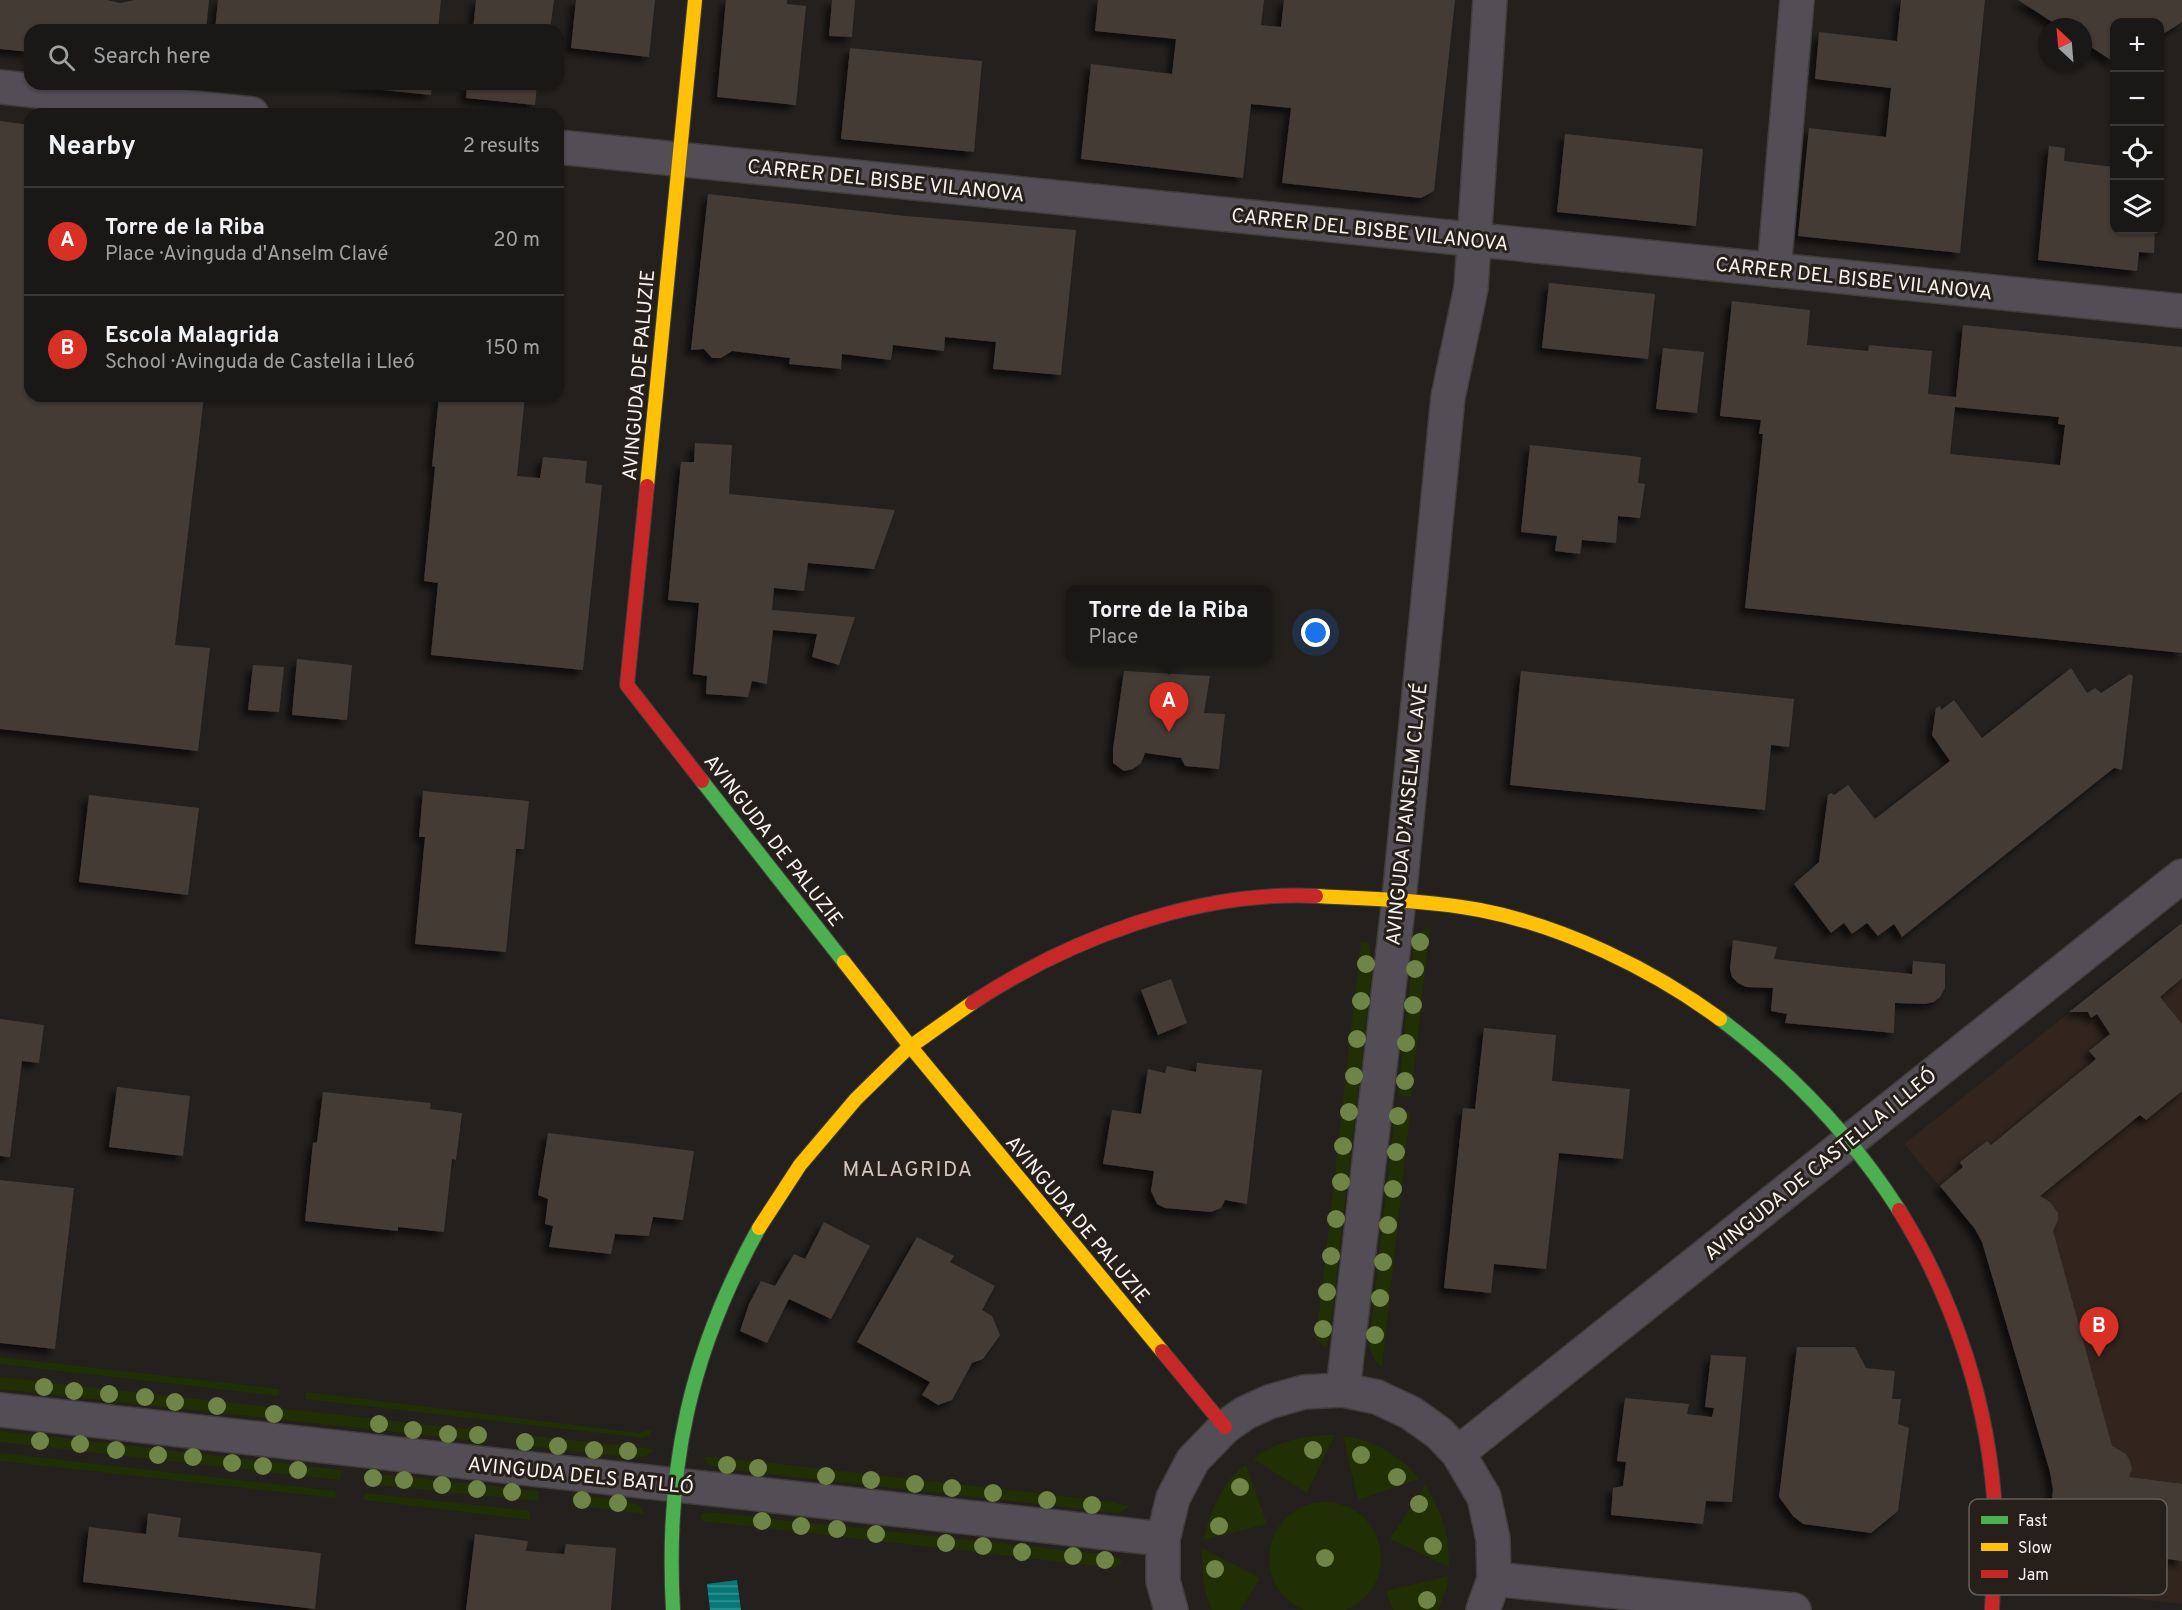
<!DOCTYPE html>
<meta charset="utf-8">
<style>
:root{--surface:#1a1816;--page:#23211f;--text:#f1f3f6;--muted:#9fa0a1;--line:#383735;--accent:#d93025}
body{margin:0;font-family:Overpass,sans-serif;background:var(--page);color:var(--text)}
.controls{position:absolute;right:18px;top:18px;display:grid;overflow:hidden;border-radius:12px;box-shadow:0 2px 4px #0004}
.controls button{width:54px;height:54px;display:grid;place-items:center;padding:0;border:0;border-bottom:2px solid var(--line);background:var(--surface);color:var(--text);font:30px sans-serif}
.compass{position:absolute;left:2038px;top:18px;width:54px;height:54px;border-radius:50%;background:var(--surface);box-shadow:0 2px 4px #0004;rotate:334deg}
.you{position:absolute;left:1316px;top:633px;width:21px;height:21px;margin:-15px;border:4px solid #fff;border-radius:50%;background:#1a73e8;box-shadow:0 0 0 9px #1a73e833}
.badge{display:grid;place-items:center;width:39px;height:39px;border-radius:50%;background:var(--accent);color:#fff;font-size:20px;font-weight:700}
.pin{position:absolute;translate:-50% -50px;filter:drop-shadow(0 2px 3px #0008)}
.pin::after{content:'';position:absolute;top:32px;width:21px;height:18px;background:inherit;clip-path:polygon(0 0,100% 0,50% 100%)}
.popup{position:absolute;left:1065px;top:585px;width:207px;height:78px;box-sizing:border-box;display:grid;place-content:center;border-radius:12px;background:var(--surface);filter:drop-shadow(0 2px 4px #0005);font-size:20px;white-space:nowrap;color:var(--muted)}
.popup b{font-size:22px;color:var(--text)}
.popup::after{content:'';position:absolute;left:50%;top:100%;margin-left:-12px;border:12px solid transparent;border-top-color:var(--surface)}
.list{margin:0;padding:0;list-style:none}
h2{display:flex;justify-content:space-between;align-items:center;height:78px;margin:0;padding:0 24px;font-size:26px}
h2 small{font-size:20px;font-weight:400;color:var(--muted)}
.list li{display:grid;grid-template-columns:39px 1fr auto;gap:18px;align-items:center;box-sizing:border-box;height:108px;padding:0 24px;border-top:2px solid var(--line)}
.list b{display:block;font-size:22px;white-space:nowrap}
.list p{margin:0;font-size:20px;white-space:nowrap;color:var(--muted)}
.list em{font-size:20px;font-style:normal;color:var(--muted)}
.icon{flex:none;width:33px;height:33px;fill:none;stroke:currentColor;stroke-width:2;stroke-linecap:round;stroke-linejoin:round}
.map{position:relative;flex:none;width:2182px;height:1610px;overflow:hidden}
.search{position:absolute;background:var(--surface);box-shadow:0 2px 4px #0004;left:24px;top:24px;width:540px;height:66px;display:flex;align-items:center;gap:15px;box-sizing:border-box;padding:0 21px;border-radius:18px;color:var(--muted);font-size:22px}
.panel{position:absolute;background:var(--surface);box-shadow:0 2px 4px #0004;left:24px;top:108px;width:540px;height:294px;border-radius:18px}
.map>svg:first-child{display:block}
.built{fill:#31251e}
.grass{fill:#212f04}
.water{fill:url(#water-rules)}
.building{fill:#443b36;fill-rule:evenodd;filter:url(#shadow)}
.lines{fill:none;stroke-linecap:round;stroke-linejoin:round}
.street-casing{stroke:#403e3b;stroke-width:36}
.fast-casing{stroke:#403e3b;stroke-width:16}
.slow-casing{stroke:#403e3b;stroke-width:16}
.jam-casing{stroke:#403e3b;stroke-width:16}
.street{stroke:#534e56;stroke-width:33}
.fast{stroke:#4caf50;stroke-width:14}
.slow{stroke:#ffc107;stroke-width:14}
.jam{stroke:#c62828;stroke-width:14}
.tree{fill:#6f8547}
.labels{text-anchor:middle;stroke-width:6;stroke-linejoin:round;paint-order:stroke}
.street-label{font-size:20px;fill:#f8f3f0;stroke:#261f1a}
.neighbourhood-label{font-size:21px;letter-spacing:1.5px;fill:#d1c6c0;stroke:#261f1a}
.key{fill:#261f1a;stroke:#655f5a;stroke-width:1.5}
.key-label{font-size:16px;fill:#f8f3f0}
</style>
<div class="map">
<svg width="2182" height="1610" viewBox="0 0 2182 1610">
<defs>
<pattern id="water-rules" width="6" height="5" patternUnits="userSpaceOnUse" patternTransform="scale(1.5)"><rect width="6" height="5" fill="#087778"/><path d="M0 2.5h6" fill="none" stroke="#399192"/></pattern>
<filter id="shadow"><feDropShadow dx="-5.5" dy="5.5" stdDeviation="3" flood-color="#0009"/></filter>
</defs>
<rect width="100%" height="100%" fill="#23201d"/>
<polygon class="built" points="2182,923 2182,1604 2040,1588 2053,1482 1982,1242 1975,1229 1904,1144"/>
<g class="grass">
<polygon points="1430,926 1411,1097 1398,1095 1414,944 1419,933"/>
<polygon points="1361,942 1369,943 1373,960 1371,981 1329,1338 1326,1347 1316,1340"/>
<polygon points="1395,1112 1410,1113 1382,1368 1374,1359 1369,1345"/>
<polygon points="0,1357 279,1389 279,1396 0,1364"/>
<polygon points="0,1377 484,1431 487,1435 487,1442 0,1389"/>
<polygon points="306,1392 639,1433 651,1429 651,1435 643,1438 305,1399"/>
<polygon points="0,1431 341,1470 340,1480 0,1442"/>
<polygon points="525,1435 655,1449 645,1457 633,1458 517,1445 520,1436"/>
<path d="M1325 1435H1335L1307 1493 1253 1459C1276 1442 1297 1437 1325 1435Z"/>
<path d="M1343 1436C1373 1439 1400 1455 1419 1479L1358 1500Z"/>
<polygon points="0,1453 335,1491 336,1498 0,1461"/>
<polygon points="702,1457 717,1457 1115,1502 1117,1504 1126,1505 1130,1507 1119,1513 1110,1512 722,1469 708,1464"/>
<path d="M1246 1464 1267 1524 1203 1540C1211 1510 1221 1483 1246 1464Z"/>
<polygon points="368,1473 539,1491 538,1501 366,1484"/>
<path d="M1425 1485C1442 1511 1449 1535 1449 1567L1390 1539Z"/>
<polygon points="365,1493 530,1511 530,1520 364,1500"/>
<polygon points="573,1495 624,1500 639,1505 645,1514 573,1505"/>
<circle cx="1325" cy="1558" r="56"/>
<polygon points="709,1512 1103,1554 1118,1558 1122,1562 1115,1568 702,1521 701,1514"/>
<path d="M1202 1548 1260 1578 1240 1610H1212C1203 1591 1201 1569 1202 1548Z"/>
<polygon points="1448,1576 1447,1588 1438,1610 1393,1610 1386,1591"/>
</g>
<polygon class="water" points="737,1580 741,1610 710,1610 707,1584"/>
<g class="building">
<polygon points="0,0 107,0 120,3 135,0 209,0 206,30 30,30 30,52 0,49"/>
<polygon points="218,0 441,0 438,30 343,30 313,25 313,30 215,30"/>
<polygon points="476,0 554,0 550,30 473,30"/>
<polygon points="576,0 655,0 649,57 571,48"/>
<polygon points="726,0 787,0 787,4 806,6 796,105 717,97"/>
<polygon points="832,0 855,0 852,37 829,36"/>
<polygon points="1098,0 1264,0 1261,25 1281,27 1284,0 1455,0 1434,191 1421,198 1282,183 1291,108 1251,104 1243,178 1081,159 1091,64 1172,74 1176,39 1095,31"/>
<polygon points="1901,0 1985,0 1960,253 1798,236 1809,128 1886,137 1891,88 1815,79 1819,32 1897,41"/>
<polygon points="2018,0 2182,0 2182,22 2160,36 2160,22 2114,22 2114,62 2083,42 2083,27 2060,27"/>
<polygon points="850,48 982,61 974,152 841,139"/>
<polygon points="344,84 432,84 431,95 344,86"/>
<polygon points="467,84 537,84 535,105 466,98"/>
<polygon points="0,121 30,125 30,396 204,396 175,645 210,648 198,751 0,729"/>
<polygon points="1565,134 1703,149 1696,226 1557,212"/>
<polygon points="2049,146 2065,148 2064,161 2114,167 2114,230 2155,230 2154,253 2139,252 2137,271 2038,260"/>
<polygon points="708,194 906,216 1076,230 1061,375 993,369 996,342 945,337 944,351 893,345 891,360 842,354 841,369 789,364 790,358 732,351 721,358 712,358 704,349 691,350"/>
<polygon points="1549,283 1655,294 1648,359 1542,348"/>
<path d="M1732 301 1810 310 1807 345 1868 351 1869 345 1932 351 1928 394 1956 397 1963 325 2182 347V653L1745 608 1763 434H1759L1761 420 1720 416ZM1955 407 2059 417 2058 424 2065 425 2060 465 1950 454Z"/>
<polygon points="1663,348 1704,352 1697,413 1656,409"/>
<polygon points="439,396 525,396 517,476 540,478 543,457 587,461 585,483 602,485 583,670 431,655 438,583 424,581 435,467 432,466"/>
<polygon points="695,443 732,445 729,494 895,510 874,569 808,563 804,591 774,588 772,610 855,617 839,665 812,657 817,634 773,630 767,684 752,681 748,697 706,694 707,676 693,674 699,603 668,600 681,462 694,462"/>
<polygon points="1530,445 1641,457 1638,483 1645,484 1640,518 1618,516 1616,543 1582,540 1580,554 1555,551 1557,536 1521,532"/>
<polygon points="297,659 352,665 347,720 292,715"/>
<polygon points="253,665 284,667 279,712 248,710"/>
<polygon points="2071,668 2087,693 2095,688 2101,693 2130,674 2133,676 2122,770 2114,768 1902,937 1894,924 1878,936 1867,923 1852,934 1844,923 1831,933 1794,884 1819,862 1828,795 1831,793 1834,795 1848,785 1875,819 1950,761 1932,735 1936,708 1940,706 1941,710 1954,700 1982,738"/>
<polygon points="1124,671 1210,676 1204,713 1225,714 1219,769 1185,766 1181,758 1145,753 1141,763 1133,769 1124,771 1113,763 1113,749"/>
<polygon points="1521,671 1794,699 1789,747 1771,745 1765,810 1510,785"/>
<polygon points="423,791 529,801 524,849 516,849 506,952 415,944 425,837 419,837"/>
<polygon points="89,795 199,808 188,895 79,882"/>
<polygon points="2182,923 2182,978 2160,997 2182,1024 2182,1091 2146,1120 2140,1115 2040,1196 2050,1202 2058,1213 2058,1220 2053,1231 2055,1238 2112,1446 2126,1454 2130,1461 2132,1469 2129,1477 2182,1484 2182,1561 2115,1552 2114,1559 2073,1554 2073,1548 2047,1544 2053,1490 2050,1472 1982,1242 1975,1229 1940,1186 1963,1167 1960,1162 1987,1141 1991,1145 2096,1059 2089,1051 2110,1034 2097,1014 2091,1018 2088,1012 2069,1012"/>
<polygon points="1733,940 1777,947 1774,959 1842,967 1912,974 1913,961 1945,964 1945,988 1940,997 1934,1002 1925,1004 1895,1003 1894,1033 1785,1023 1787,1014 1771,1011 1773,988 1746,987 1738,983 1732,977 1730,969"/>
<polygon points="1171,979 1187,1023 1158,1035 1141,990"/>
<polygon points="0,1019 44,1025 39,1063 22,1061 10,1157 0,1156"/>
<polygon points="1484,1028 1556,1035 1552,1081 1630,1089 1623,1159 1559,1153 1546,1269 1494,1264 1491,1293 1444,1288 1463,1108 1475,1109"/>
<polygon points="1197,1063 1262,1070 1247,1204 1225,1200 1221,1208 1211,1212 1165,1208 1157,1204 1151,1191 1154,1171 1103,1164 1112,1110 1141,1114 1148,1069 1165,1073 1167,1066 1196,1072"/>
<polygon points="117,1087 190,1096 183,1156 109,1147"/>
<polygon points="323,1092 431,1103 430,1109 462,1113 456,1160 452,1159 444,1232 398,1227 398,1231 305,1221 313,1143 317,1142"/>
<polygon points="548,1133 694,1151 683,1220 653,1217 649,1236 615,1234 611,1254 549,1247 553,1226 545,1224 548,1199 538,1195"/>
<polygon points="0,1180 74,1188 55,1349 0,1343"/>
<polygon points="824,1222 870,1246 831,1319 789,1299 767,1343 740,1331 749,1304 761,1281 775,1286 794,1254 805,1259"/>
<polygon points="917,1237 954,1256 950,1262 995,1286 982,1310 992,1316 1000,1335 983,1359 972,1363 952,1400 938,1405 922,1395 930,1382 857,1342"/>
<polygon points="1797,1347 1855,1347 1866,1368 1895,1371 1892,1399 1901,1399 1898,1424 1909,1428 1898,1511 1871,1533 1803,1524 1793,1516 1779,1497"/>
<polygon points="1711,1355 1746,1357 1732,1502 1706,1501 1703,1524 1611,1515 1613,1488 1623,1486 1626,1462 1617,1461 1625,1398 1689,1404 1687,1414 1712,1417 1714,1408 1705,1407"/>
<polygon points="148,1513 181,1518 178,1537 321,1553 315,1609 83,1582 89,1527 146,1534"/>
<polygon points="475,1534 528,1541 526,1551 564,1554 566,1544 616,1548 611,1610 466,1610"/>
</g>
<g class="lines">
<g class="street-casing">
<g id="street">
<polyline points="0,87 252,114"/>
<polyline points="558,147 2182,311"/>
<polyline points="1774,270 1797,0"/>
<polyline points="1343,1390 1399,899 1448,397 1471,288 1490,0"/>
<polyline points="0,1410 1163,1539"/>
<polyline points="1458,1453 2182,876"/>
<polyline points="1494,1579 1794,1610"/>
<polyline points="1171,1610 1163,1581 1163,1539 1173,1498 1193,1460 1225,1427 1245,1413 1269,1402 1304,1392 1343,1390 1377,1397 1411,1413 1439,1433 1458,1453 1484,1497 1493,1539 1494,1579 1483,1610"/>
</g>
</g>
<g class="fast-casing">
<g id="fast">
<polyline points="702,781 844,962"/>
<path d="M1720 1019C1791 1072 1851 1135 1899 1210"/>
<path d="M673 1610C665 1468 690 1352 759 1228"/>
</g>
</g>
<g class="slow-casing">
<g id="slow">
<polyline points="647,486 695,0"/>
<path d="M1316 896C1371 899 1426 900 1480 910 1563 926 1652 969 1720 1019"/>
<polyline points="844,962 910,1046 1162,1351"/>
<polyline points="759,1228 800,1165 856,1099 907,1049 972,1003"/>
</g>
</g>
<g class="jam-casing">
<g id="jam">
<polyline points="647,486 627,685 702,781"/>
<path d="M972 1003C1069 939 1197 890 1316 896"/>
<path d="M1899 1210C1955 1300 1990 1408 1995 1514 1997 1546 1993 1578 1992 1610"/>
<polyline points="1162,1351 1225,1427"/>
</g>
</g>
<use href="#street" class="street"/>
<use href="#fast" class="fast"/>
<use href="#slow" class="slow"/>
<use href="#jam" class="jam"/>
</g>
<g class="tree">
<circle cx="1420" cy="942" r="9"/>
<circle cx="1366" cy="964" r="9"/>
<circle cx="1415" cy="969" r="9"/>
<circle cx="1361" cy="1001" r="9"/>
<circle cx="1413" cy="1005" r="9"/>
<circle cx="1357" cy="1039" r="9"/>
<circle cx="1406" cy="1043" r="9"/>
<circle cx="1354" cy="1076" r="9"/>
<circle cx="1405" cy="1081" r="9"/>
<circle cx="1349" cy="1112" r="9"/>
<circle cx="1398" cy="1116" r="9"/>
<circle cx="1343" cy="1146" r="9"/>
<circle cx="1396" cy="1152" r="9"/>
<circle cx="1341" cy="1182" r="9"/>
<circle cx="1393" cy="1189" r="9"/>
<circle cx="1336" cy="1219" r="9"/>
<circle cx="1388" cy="1225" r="9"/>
<circle cx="1331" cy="1256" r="9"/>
<circle cx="1383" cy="1262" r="9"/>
<circle cx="1327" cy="1292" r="9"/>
<circle cx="1380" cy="1298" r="9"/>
<circle cx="1323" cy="1329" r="9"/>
<circle cx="1375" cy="1335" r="9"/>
<circle cx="44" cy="1387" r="9"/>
<circle cx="74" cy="1391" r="9"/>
<circle cx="109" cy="1394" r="9"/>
<circle cx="145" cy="1397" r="9"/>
<circle cx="175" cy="1402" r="9"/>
<circle cx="217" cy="1406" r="9"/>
<circle cx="274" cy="1414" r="9"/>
<circle cx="379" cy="1424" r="9"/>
<circle cx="413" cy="1430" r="9"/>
<circle cx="448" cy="1434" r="9"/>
<circle cx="478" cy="1435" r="9"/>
<circle cx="40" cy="1441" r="9"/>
<circle cx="525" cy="1442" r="9"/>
<circle cx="80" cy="1444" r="9"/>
<circle cx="558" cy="1446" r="9"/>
<circle cx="116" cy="1450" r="9"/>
<circle cx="594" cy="1450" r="9"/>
<circle cx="1313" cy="1450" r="9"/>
<circle cx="628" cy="1451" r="9"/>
<circle cx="158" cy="1455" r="9"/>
<circle cx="1361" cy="1455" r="9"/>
<circle cx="193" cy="1457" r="9"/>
<circle cx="232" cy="1463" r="9"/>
<circle cx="727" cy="1465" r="9"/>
<circle cx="263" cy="1466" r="9"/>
<circle cx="758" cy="1468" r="9"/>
<circle cx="298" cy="1470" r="9"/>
<circle cx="826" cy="1476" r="9"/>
<circle cx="1397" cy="1477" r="9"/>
<circle cx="373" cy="1478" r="9"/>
<circle cx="404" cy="1480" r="9"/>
<circle cx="871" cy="1480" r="9"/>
<circle cx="915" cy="1484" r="9"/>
<circle cx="442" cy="1485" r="9"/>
<circle cx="1240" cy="1487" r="9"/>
<circle cx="952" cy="1488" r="9"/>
<circle cx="477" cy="1489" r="9"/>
<circle cx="512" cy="1492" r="9"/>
<circle cx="993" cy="1493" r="9"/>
<circle cx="582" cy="1500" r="9"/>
<circle cx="1047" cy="1500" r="9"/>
<circle cx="618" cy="1503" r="9"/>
<circle cx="1419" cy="1504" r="9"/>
<circle cx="1092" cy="1505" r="9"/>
<circle cx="762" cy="1521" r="9"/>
<circle cx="801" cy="1526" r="9"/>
<circle cx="1219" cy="1526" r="9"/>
<circle cx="837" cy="1529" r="9"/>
<circle cx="876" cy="1534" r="9"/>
<circle cx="946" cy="1543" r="9"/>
<circle cx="983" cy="1546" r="9"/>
<circle cx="1433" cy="1546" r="9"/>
<circle cx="1022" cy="1552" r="9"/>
<circle cx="1073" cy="1556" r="9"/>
<circle cx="1325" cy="1558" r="9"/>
<circle cx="1105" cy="1560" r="9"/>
<circle cx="1215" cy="1569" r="9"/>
<circle cx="1427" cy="1600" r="9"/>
</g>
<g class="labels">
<g class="street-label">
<text transform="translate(886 180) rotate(6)" y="7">CARRER DEL BISBE VILANOVA</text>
<text transform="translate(1370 229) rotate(6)" y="7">CARRER DEL BISBE VILANOVA</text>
<text transform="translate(1854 278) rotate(6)" y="7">CARRER DEL BISBE VILANOVA</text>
<text transform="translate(638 375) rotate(-85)" y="7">AVINGUDA DE PALUZIE</text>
<text transform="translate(1406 814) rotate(-84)" y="7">AVINGUDA D'ANSELM CLAVÉ</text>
<text transform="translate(774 840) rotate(52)" y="7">AVINGUDA DE PALUZIE</text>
<text transform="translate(1820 1164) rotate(-39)" y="7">AVINGUDA DE CASTELLA I LLEÓ</text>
<text transform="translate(1078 1219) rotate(50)" y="7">AVINGUDA DE PALUZIE</text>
<text transform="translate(581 1475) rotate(6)" y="7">AVINGUDA DELS BATLLÓ</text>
</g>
<g class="neighbourhood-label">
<text x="908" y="1176">MALAGRIDA</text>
</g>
</g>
<rect x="1969" y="1499" width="198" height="96" rx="9" class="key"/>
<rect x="1981" y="1516" width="27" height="8" fill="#4caf50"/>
<rect x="1981" y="1543" width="27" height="8" fill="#ffc107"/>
<rect x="1981" y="1570" width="27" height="8" fill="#c62828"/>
<g class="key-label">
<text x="2018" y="1526">Fast</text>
<text x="2018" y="1553">Slow</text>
<text x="2018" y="1580">Jam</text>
</g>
</svg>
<div class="controls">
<button>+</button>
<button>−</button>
<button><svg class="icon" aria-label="locate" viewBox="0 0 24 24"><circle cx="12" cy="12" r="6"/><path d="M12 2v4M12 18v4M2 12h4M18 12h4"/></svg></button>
<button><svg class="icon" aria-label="layers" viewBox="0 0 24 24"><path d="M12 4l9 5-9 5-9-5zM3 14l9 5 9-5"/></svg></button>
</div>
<svg class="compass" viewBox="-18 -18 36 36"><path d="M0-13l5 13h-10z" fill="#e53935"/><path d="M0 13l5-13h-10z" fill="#9fa0a1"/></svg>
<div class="you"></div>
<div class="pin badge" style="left:1169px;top:732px">A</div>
<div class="popup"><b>Torre de la Riba</b>Place</div>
<div class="pin badge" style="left:2099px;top:1357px">B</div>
<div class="search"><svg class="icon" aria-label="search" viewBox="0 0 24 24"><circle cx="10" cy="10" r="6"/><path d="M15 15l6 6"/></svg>Search here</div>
<section class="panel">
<h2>Nearby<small>2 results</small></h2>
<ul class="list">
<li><span class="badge">A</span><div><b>Torre de la Riba</b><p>Place · Avinguda d'Anselm Clavé</p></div><em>20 m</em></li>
<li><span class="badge">B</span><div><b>Escola Malagrida</b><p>School · Avinguda de Castella i Lleó</p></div><em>150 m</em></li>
</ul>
</section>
</div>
